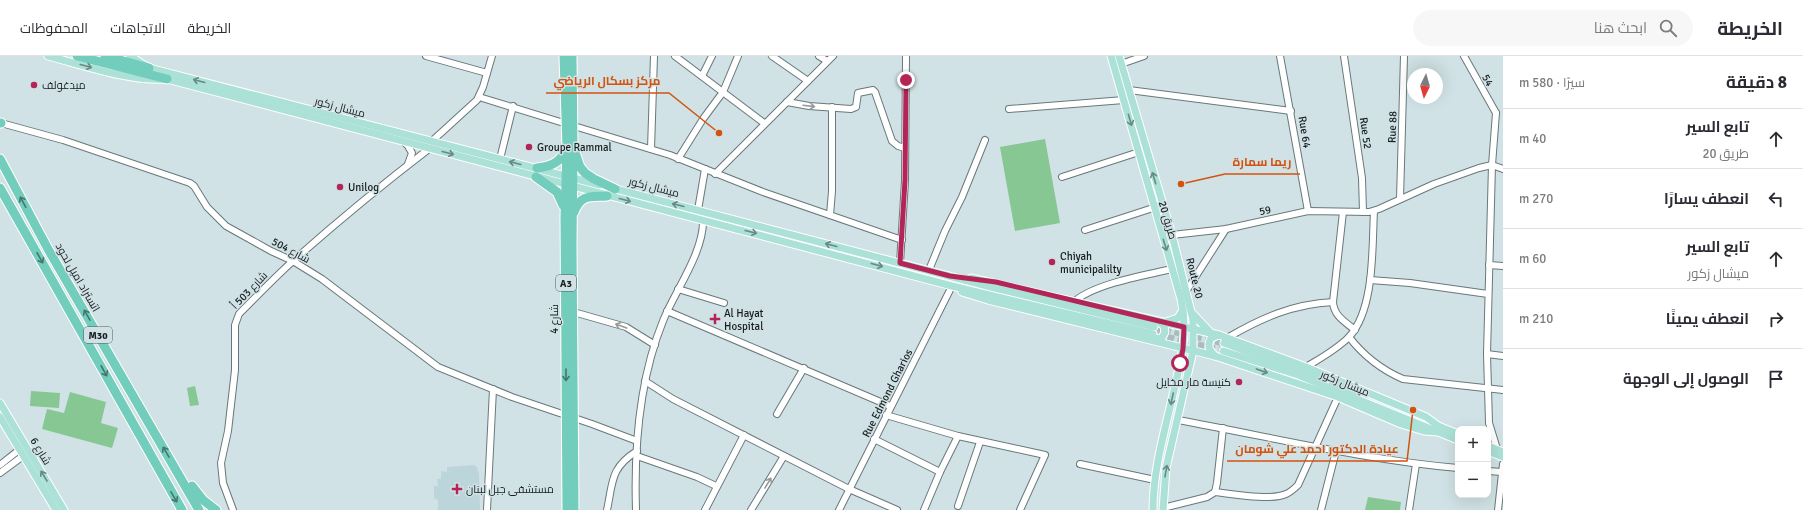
<!DOCTYPE html>
<html lang="ar">
<meta charset="utf-8">
<style>
:root{--surface:#fff;--page:#f7f7f7;--text:#2b2b33;--muted:#7c7c81;--line:#e1e1e2}
body{margin:0;font-family:Signika,Cairo,sans-serif;background:var(--page);color:var(--text);direction:rtl}
.controls{position:absolute;right:12px;bottom:12px;display:grid;overflow:hidden;border-radius:8px;box-shadow:0 4px 16px #0002}
.controls button{width:36px;height:36px;display:grid;place-items:center;padding:0;border:0;border-bottom:1px solid var(--line);background:var(--surface);color:var(--text);font:20px sans-serif}
.compass{position:absolute;left:1407px;top:12px;width:36px;height:36px;border-radius:50%;background:var(--surface);box-shadow:0 4px 16px #0002;rotate:185deg}
.stop{position:absolute;width:12px;height:12px;margin:-9px;border:3px solid #b42557;border-radius:50%;background:#fff}
.stop.end{background:#b42557;border-color:#fff;box-shadow:0 1px 4px #0008}
.list{margin:0;padding:0;list-style:none}
h2{display:flex;justify-content:space-between;align-items:center;height:52px;margin:0;padding:0 16px;font-size:17px}
h2 small{font-size:13px;font-weight:400;color:var(--muted)}
.list li{display:grid;grid-template-columns:26px 1fr auto;gap:12px;align-items:center;box-sizing:border-box;height:60px;padding:0 16px;border-top:1px solid var(--line)}
.list b{display:block;font-size:15px;white-space:nowrap}
.list p{margin:0;font-size:13px;white-space:nowrap;color:var(--muted)}
.list em{font-size:13px;font-style:normal;color:var(--muted)}
.icon{flex:none;width:22px;height:22px;fill:none;stroke:currentColor;stroke-width:2;stroke-linecap:round;stroke-linejoin:round}
.map{position:relative;flex:none;width:1503px;height:454px;overflow:hidden;direction:ltr}
header{display:flex;align-items:center;gap:24px;box-sizing:border-box;height:56px;padding:0 20px;background:var(--surface);border-bottom:1px solid var(--line)}
header strong{font-size:19px}
nav{display:flex;gap:22px;margin-inline-start:auto;font-size:14px}
.search{width:280px;height:36px;background:var(--page);display:flex;align-items:center;gap:10px;box-sizing:border-box;padding:0 14px;border-radius:22px;color:var(--muted);font-size:15px}
main{display:flex}
aside{flex:1;background:var(--surface)}
.map>svg:first-child{display:block}
.built{fill:#bbd5da}
.green{fill:#86c793}
.lines{fill:none;stroke-linecap:round;stroke-linejoin:round}
.major-tunnel{stroke:#abbbbe;stroke-width:7;stroke-dasharray:7 3.5;stroke-linecap:butt}
.minor-casing{stroke:#68787b;stroke-width:8}
.major-casing{stroke:#fff;stroke-width:9}
.highway-casing{stroke:#fff;stroke-width:11}
.minor{stroke:#fff;stroke-width:6}
.major{stroke:#abe1d7;stroke-width:7}
.highway{stroke:#73cdbc;stroke-width:9}
.oneway{stroke:#698985}
.oneway2{stroke:#979a9b}
.oneway3{stroke:#46766e}
.route{stroke:#b42557;stroke-width:5}
.poi-dot{fill:#b42557;stroke:#d0e2e5;stroke-width:1.5}
.labels{text-anchor:middle;stroke-width:3;stroke-linejoin:round;paint-order:stroke}
.shield{fill:#d0e2e5;stroke:#4f595b;stroke-width:1}
.shield-label{font-size:10px;font-weight:bold;fill:#181e20}
.street-label{font-size:11px;fill:#181e20;stroke:#d0e2e5}
.poi-label{font-size:11px;fill:#181e20;stroke:#d0e2e5;text-anchor:start}
.leader{fill:none;stroke:#d3530e;stroke-width:1.5}
.callout-dot{fill:#d3530e;stroke:#d0e2e5;stroke-width:1.5}
.callout-label{font-size:12px;text-anchor:middle;font-weight:bold;fill:#d3530e;stroke:#d0e2e5;stroke-width:3;stroke-linejoin:round;paint-order:stroke}
</style>
<header>
<strong>الخريطة</strong>
<div class="search"><svg class="icon" aria-label="search" viewBox="0 0 24 24"><circle cx="10" cy="10" r="6"/><path d="M15 15l6 6"/></svg>ابحث هنا</div>
<nav><a>الخريطة</a><a>الاتجاهات</a><a>المحفوظات</a></nav>
</header>
<main>
<aside>
<h2>8 دقيقة<small>سيرًا · 580 m</small></h2>
<ul class="list">
<li><svg class="icon" aria-label="ahead" viewBox="0 0 24 24"><path d="M12 20V5M6 11l6-6 6 6"/></svg><div><b>تابع السير</b><p>طريق 20</p></div><em>40 m</em></li>
<li><svg class="icon" aria-label="left" viewBox="0 0 24 24"><path d="M17 20v-9H6M10 6l-5 5 5 5"/></svg><div><b>انعطف يسارًا</b></div><em>270 m</em></li>
<li><svg class="icon" aria-label="ahead" viewBox="0 0 24 24"><path d="M12 20V5M6 11l6-6 6 6"/></svg><div><b>تابع السير</b><p>ميشال زكور</p></div><em>60 m</em></li>
<li><svg class="icon" aria-label="right" viewBox="0 0 24 24"><path d="M7 20v-9h11M14 6l5 5-5 5"/></svg><div><b>انعطف يمينًا</b></div><em>210 m</em></li>
<li><svg class="icon" aria-label="arrive" viewBox="0 0 24 24"><path d="M6 21V4h12l-3 4 3 4H6"/></svg><div><b>الوصول إلى الوجهة</b></div></li>
</ul>
</aside>
<div class="map">
<svg width="1503" height="454" viewBox="0 0 1503 454">
<rect width="100%" height="100%" fill="#d0e2e5"/>
<polygon class="built" points="474,409 477,411 479,418 480,454 438,454 438,444 434,442 434,430 438,430 437,423 441,423 441,415 447,416 447,411"/>
<g class="green">
<polygon points="1045,83 1060,167 1015,175 1000,91"/>
<polygon points="195,330 199,349 190,350 187,332"/>
<polygon points="31,335 60,337 59,352 30,350"/>
<polygon points="70,336 106,346 101,367 118,372 112,392 42,373 47,353 64,357"/>
<polygon points="1368,441 1401,446 1400,454 1365,454"/>
</g>
<g class="lines">
<g class="major-tunnel">
<polyline points="1154,271 1224,287"/>
<polyline points="1157,279 1223,295"/>
</g>
<g class="minor-casing">
<g id="minor">
<polyline points="426,0 487,17"/>
<polyline points="675,0 764,67"/>
<polyline points="772,0 808,25"/>
<polyline points="819,0 827,5"/>
<polyline points="1280,0 1308,155"/>
<polyline points="1344,0 1362,122 1363,156"/>
<polyline points="1464,0 1496,57"/>
<polyline points="1121,8 1144,0"/>
<polyline points="702,20 712,0"/>
<polyline points="1129,34 1291,55"/>
<polyline points="479,41 567,68"/>
<polyline points="787,46 809,50 851,53 856,51 858,37 873,34 875,36 892,85 898,90 905,92"/>
<polyline points="1009,53 1124,44"/>
<polyline points="1496,57 1492,109 1487,298 1489,367 1497,393"/>
<polyline points="1,67 63,84 190,127 194,130 207,151 226,170 271,195 293,205 322,223 438,311 512,341 592,368 637,385"/>
<polyline points="574,70 670,99 763,136 902,184"/>
<polyline points="403,85 408,90 412,97 408,108"/>
<polyline points="431,86 477,44 483,31 492,0"/>
<polyline points="651,93 654,0"/>
<polyline points="500,103 513,50"/>
<polyline points="678,103 703,63 723,36 738,0"/>
<polyline points="715,118 833,0"/>
<polyline points="1062,121 1139,96"/>
<polyline points="1400,143 1404,0"/>
<polyline points="698,154 705,113"/>
<path d="M1343 156 1333 246C1334 260 1344 265 1355 274"/>
<polyline points="830,159 832,135 832,51"/>
<polyline points="1085,174 1153,152"/>
<polyline points="1172,179 1226,173 1308,155 1369,156 1379,153 1434,128 1479,112 1492,109 1503,113"/>
<polyline points="900,207 905,125 906,0"/>
<polyline points="1489,209 1503,210"/>
<polyline points="929,214 945,175 962,141 985,84"/>
<polyline points="1370,224 1410,227 1488,238"/>
<polyline points="678,233 724,247"/>
<polyline points="1187,234 1226,173"/>
<path d="M1075 245C1095 228 1145 219 1172 213"/>
<polyline points="570,255 626,271 655,289"/>
<polyline points="667,255 890,350"/>
<path d="M1349 281C1363 299 1382 314 1403 323L1503 334"/>
<path d="M1227 282C1261 262 1293 248 1333 246"/>
<polyline points="1487,298 1503,300"/>
<path d="M1306 311C1321 302 1336 294 1349 281 1375 253 1372 191 1374 155"/>
<polyline points="645,325 673,343 849,433 897,454"/>
<polyline points="777,358 804,312"/>
<polyline points="886,359 958,380"/>
<path d="M1178 364C1271 381 1364 404 1458 412"/>
<polyline points="874,383 940,416"/>
<polyline points="637,400 697,421 716,430"/>
<polyline points="1080,408 1155,424"/>
<polyline points="0,409 19,394"/>
<polyline points="1488,415 1502,416"/>
<polyline points="0,417 23,400"/>
<path d="M1215 436C1233 438 1270 445 1286 438 1291 436 1294 433 1298 429L1338 341"/>
<polyline points="958,450 980,386"/>
<polyline points="1163,452 1207,441 1215,436 1217,427 1223,372"/>
<path d="M233 454 223 427 221 407 228 375 235 314V269L239 258C257 240 274 222 293 205 338 165 383 128 430 92"/>
<polyline points="487,454 493,333"/>
<path d="M607 454C613 426 610 412 637 395"/>
<path d="M636 454C634 391 639 324 663 265 675 235 704 196 703 164"/>
<polyline points="705,454 744,379"/>
<polyline points="751,454 784,400"/>
<polyline points="839,454 952,230"/>
<polyline points="924,454 940,416 958,380 1045,399 1020,454"/>
<polyline points="1321,454 1336,395"/>
<polyline points="1409,454 1416,408"/>
<polyline points="1498,454 1503,408"/>
</g>
</g>
<g class="major-casing">
<g id="major">
<path d="M48 0C83 9 131 26 167 23L952 230 1153 278"/>
<polyline points="130,0 149,12 600,129"/>
<path d="M1111 0 1181 243C1188 275 1182 299 1175 330 1166 371 1153 412 1153 454"/>
<polyline points="1119,0 1172,179 1193,264 1193,295 1166,412 1163,454"/>
<polyline points="612,132 991,231 1154,271"/>
<polyline points="971,222 1219,279 1306,311 1426,361 1441,372"/>
<polyline points="962,236 988,244 1215,300 1338,341 1401,368 1424,375 1439,376"/>
<polyline points="1193,258 1209,275"/>
<polyline points="1166,266 1178,262 1183,254"/>
<polyline points="1152,283 1162,282 1165,276 1164,270 1159,266"/>
<polyline points="1224,287 1321,323"/>
<polyline points="1223,295 1298,319 1458,384"/>
<path d="M1215 300C1209 294 1207 290 1211 282L1219 279"/>
<polyline points="1332,328 1357,338"/>
<polyline points="0,347 64,454"/>
<polyline points="0,361 56,454"/>
<polyline points="1438,370 1458,378"/>
<polyline points="1488,390 1503,396"/>
<polyline points="1488,395 1503,401"/>
</g>
</g>
<g class="highway-casing">
<g id="highway">
<polyline points="77,0 167,23"/>
<polyline points="105,0 149,12"/>
<polyline points="564,0 567,91 565,161 567,454"/>
<polyline points="572,0 573,91 580,111 585,117 594,123 615,133"/>
<polyline points="0,67 1,67"/>
<polyline points="573,93 572,188 574,454"/>
<polyline points="0,103 48,193 199,454"/>
<path d="M537 112C552 110 560 107 567 92"/>
<polyline points="536,121 557,136 563,149"/>
<polyline points="0,132 182,454"/>
<path d="M574 156C581 138 590 141 607 140"/>
<polyline points="192,430 203,444 216,454"/>
</g>
</g>
<use href="#minor" class="minor"/>
<use href="#major" class="major"/>
<use href="#highway" class="highway"/>
</g>
<defs><path id="oneway-shaft" d="M-6 0H5M1.5-3L5.5 0L1.5 3" fill="none" stroke-width="1.6" stroke-linecap="round" stroke-linejoin="round"/></defs>
<g class="oneway">
<use href="#oneway-shaft" transform="translate(86 10) rotate(15)"/>
<use href="#oneway-shaft" transform="translate(199 25) rotate(-165)"/>
<use href="#oneway-shaft" transform="translate(1130 64) rotate(74)"/>
<use href="#oneway-shaft" transform="translate(448 97) rotate(15)"/>
<use href="#oneway-shaft" transform="translate(515 107) rotate(-166)"/>
<use href="#oneway-shaft" transform="translate(1154 122) rotate(-107)"/>
<use href="#oneway-shaft" transform="translate(625 144) rotate(15)"/>
<use href="#oneway-shaft" transform="translate(678 149) rotate(-166)"/>
<use href="#oneway-shaft" transform="translate(751 176) rotate(14)"/>
<use href="#oneway-shaft" transform="translate(831 189) rotate(-165)"/>
<use href="#oneway-shaft" transform="translate(1165 189) rotate(73)"/>
<use href="#oneway-shaft" transform="translate(877 209) rotate(15)"/>
<use href="#oneway-shaft" transform="translate(1262 315) rotate(19)"/>
<use href="#oneway-shaft" transform="translate(1172 343) rotate(102)"/>
<use href="#oneway-shaft" transform="translate(1166 415) rotate(-80)"/>
<use href="#oneway-shaft" transform="translate(44 420) rotate(-121)"/>
</g>
<g class="oneway2">
<use href="#oneway-shaft" transform="translate(809 50) rotate(7)"/>
<use href="#oneway-shaft" transform="translate(621 270) rotate(-160)"/>
<use href="#oneway-shaft" transform="translate(768 427) rotate(-59)"/>
</g>
<g class="oneway3">
<use href="#oneway-shaft" transform="translate(23 146) rotate(-118)"/>
<use href="#oneway-shaft" transform="translate(40 202) rotate(61)"/>
<use href="#oneway-shaft" transform="translate(87 259) rotate(-120)"/>
<use href="#oneway-shaft" transform="translate(104 315) rotate(61)"/>
<use href="#oneway-shaft" transform="translate(566 319) rotate(90)"/>
<use href="#oneway-shaft" transform="translate(166 396) rotate(-120)"/>
<use href="#oneway-shaft" transform="translate(174 441) rotate(60)"/>
</g>
<g class="lines">
<polyline class="route" points="906,24 905,124 900,207 950,220 996,226 1184,271 1183,293 1180,307"/>
</g>
<g class="poi-dot">
<circle cx="34" cy="29" r="4"/>
<circle cx="529" cy="91" r="4"/>
<circle cx="340" cy="131" r="4"/>
<circle cx="1052" cy="206" r="4"/>
<path d="M713 257h4v4h4v4h-4v4h-4v-4h-4v-4h4z"/>
<circle cx="1239" cy="326" r="4"/>
<path d="M455 427h4v4h4v4h-4v4h-4v-4h-4v-4h4z"/>
</g>
<g class="labels">
<g class="shield">
<rect x="556" y="219" width="20" height="16" rx="3"/>
<rect x="84" y="271" width="28" height="16" rx="3"/>
</g>
<g class="shield-label">
<text x="566" y="231">A3</text>
<text x="98" y="283">M30</text>
</g>
<g class="street-label">
<text transform="translate(1488 24) rotate(62)" y="4">54</text>
<text transform="translate(340 51) rotate(15)" y="4">ميشال زكور</text>
<text transform="translate(1392 71) rotate(-88)" y="4">Rue 88</text>
<text transform="translate(1305 76) rotate(81)" y="4">Rue 64</text>
<text transform="translate(1366 77) rotate(82)" y="4">Rue 52</text>
<text transform="translate(654 131) rotate(14)" y="4">ميشال زكور</text>
<text transform="translate(1265 154) rotate(-12)" y="4">59</text>
<text transform="translate(1168 164) rotate(73)" y="4">طريق 20</text>
<text transform="translate(291 194) rotate(28)" y="4">شارع 504</text>
<text transform="translate(78 221) rotate(60)" y="4">اتستراد اميل لحود</text>
<text transform="translate(1195 222) rotate(76)" y="4">Route 20</text>
<text transform="translate(249 234) rotate(-46)" y="4">شارع 503 أ</text>
<text transform="translate(554 263) rotate(-90)" y="4">شارع 4</text>
<text transform="translate(1345 327) rotate(22)" y="4">ميشال زكور</text>
<text transform="translate(887 337) rotate(-63)" y="4">Rue Edmond Gharios</text>
<text transform="translate(41 395) rotate(59)" y="4">شارع 6</text>
</g>
<g class="poi-label">
<text x="42" y="33">ميدغولف</text>
<text x="537" y="95">Groupe Rammal</text>
<text x="348" y="135">Unilog</text>
<text x="1060" y="204">Chiyah<tspan x="1060" dy="13">municipalilty</tspan></text>
<text x="724" y="261">Al Hayat<tspan x="724" dy="13">Hospital</tspan></text>
<text x="1231" y="330" text-anchor="end">كنيسة مار مخايل</text>
<text x="466" y="437">مستشفى جبل لبنان</text>
</g>
</g>
<path class="leader" d="M719 77L669 37H546M1181 128L1225 118H1300M1413 354L1407 405H1227"/>
<g class="callout-dot">
<circle cx="719" cy="77" r="4"/>
<circle cx="1181" cy="128" r="4"/>
<circle cx="1413" cy="354" r="4"/>
</g>
<g class="callout-label">
<text x="607" y="29">مركز بسكال الرياضي</text>
<text x="1262" y="110">ريما سمارة</text>
<text x="1317" y="397">عيادة الدكتور احمد علي شومان</text>
</g>
</svg>
<div class="controls">
<button>+</button>
<button>−</button>
</div>
<svg class="compass" viewBox="-18 -18 36 36"><path d="M0-13l5 13h-10z" fill="#e53935"/><path d="M0 13l5-13h-10z" fill="#7c7c81"/></svg>
<div class="stop" style="left:1180px;top:307px"></div>
<div class="stop end" style="left:906px;top:24px"></div>
</div>
</main>
